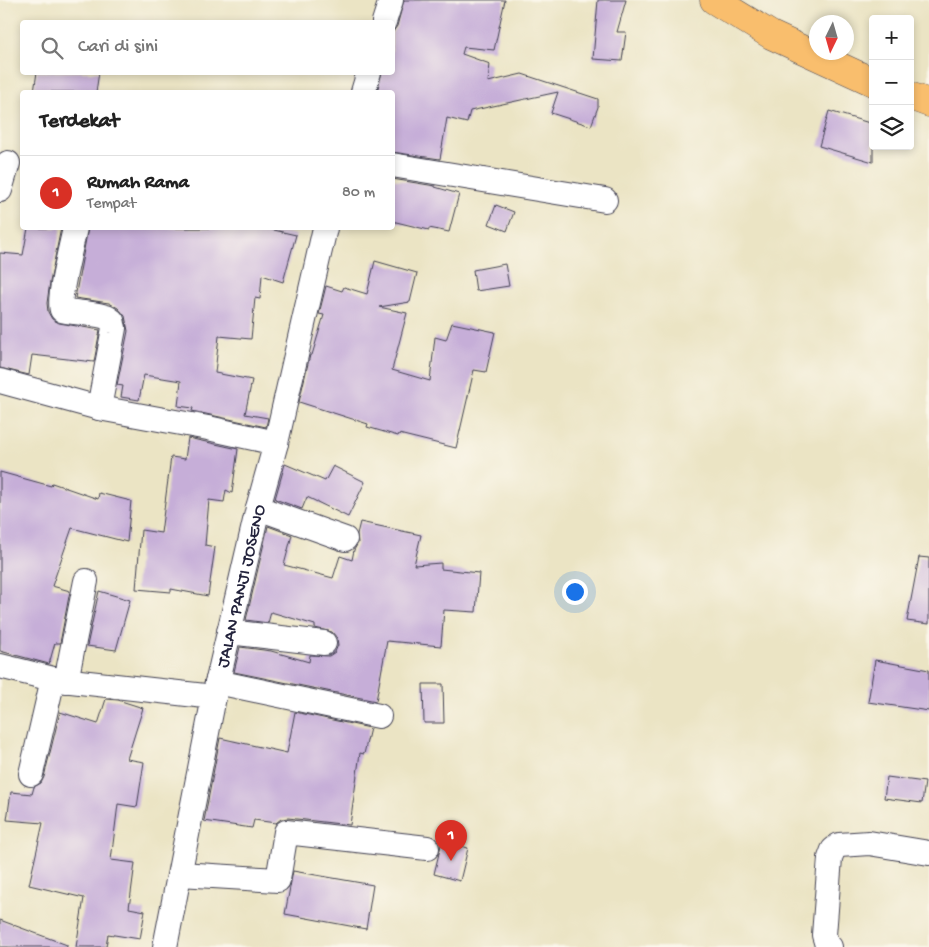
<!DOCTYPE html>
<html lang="id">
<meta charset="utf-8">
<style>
:root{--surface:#fff;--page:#f6f6f6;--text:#222;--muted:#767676;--line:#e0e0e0;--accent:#d93025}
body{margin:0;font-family:"Gochi Hand",sans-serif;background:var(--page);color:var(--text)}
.controls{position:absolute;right:15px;top:15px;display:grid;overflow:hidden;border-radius:5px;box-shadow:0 2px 8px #0003}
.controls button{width:45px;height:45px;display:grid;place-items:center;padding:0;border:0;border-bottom:1px solid var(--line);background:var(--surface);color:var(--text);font:25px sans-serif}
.compass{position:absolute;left:809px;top:15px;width:45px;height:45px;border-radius:50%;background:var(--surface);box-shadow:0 2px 8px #0003;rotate:185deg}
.you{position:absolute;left:574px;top:591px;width:18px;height:18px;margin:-12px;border:4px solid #fff;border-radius:50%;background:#1a73e8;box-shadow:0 0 0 8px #1a73e833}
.badge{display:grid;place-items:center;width:32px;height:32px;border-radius:50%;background:var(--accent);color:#fff;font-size:16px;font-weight:700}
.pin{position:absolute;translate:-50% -41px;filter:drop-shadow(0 1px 2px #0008)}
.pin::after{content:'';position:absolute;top:26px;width:18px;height:15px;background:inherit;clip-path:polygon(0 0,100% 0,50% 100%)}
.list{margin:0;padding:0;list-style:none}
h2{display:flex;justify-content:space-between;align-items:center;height:65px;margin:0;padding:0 20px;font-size:21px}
h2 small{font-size:16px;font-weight:400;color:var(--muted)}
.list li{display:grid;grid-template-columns:32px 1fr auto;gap:15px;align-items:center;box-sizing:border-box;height:75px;padding:0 20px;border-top:1px solid var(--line)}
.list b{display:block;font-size:19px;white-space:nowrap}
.list p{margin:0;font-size:16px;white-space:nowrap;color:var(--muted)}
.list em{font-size:16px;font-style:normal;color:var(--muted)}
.icon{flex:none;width:28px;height:28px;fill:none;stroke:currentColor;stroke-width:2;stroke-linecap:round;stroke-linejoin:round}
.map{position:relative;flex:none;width:929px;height:947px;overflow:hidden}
.search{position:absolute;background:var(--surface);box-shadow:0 2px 8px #0003;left:20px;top:20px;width:375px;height:55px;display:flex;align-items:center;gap:12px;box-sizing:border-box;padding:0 18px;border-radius:5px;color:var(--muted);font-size:19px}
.panel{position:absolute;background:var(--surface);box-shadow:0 2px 8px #0003;left:20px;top:90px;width:375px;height:140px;border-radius:5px}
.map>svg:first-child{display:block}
.building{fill:#c6aed8}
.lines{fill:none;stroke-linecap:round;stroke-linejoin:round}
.minor-casing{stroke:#403f50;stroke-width:26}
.major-casing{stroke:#403f50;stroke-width:29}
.minor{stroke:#fff;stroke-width:24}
.major{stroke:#f9be6d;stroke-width:28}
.labels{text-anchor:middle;stroke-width:4;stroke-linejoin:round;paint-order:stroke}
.street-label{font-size:18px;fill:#22223b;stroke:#fbf7ec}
</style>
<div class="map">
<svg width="929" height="947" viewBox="0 0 929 947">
<rect width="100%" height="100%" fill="#fbf7ec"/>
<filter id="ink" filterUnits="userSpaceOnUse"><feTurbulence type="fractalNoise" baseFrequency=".02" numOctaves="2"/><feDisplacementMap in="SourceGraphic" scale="10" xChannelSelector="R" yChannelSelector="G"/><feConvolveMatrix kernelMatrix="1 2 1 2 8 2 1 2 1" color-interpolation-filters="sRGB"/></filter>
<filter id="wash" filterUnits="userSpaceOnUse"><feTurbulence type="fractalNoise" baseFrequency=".0096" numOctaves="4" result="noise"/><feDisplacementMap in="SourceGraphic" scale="20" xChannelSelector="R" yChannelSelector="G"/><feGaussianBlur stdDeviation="1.12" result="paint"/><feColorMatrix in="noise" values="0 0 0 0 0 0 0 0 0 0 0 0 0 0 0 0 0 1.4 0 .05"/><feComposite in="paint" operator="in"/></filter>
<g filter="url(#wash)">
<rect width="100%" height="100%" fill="#ebe4c4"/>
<g id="blocks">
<g class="building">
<polygon points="404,0 505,0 494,50 464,47 462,54 490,64 488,82 522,74 598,99 598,107 591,126 551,113 558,92 470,111 467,123 447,118 440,159 392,152 392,92 377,92 382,72 392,72 392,33 397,26"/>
<polygon points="598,0 626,0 617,32 626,32 622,61 593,59"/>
<polygon points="37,72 99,72 96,92 34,92"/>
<polygon points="829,111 873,124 873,162 819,146"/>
<polygon points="392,179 435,186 435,187 459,194 449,232 429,228 429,230 392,221"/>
<polygon points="496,205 514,212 507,231 489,224"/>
<polygon points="28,228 61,228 50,282 47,303 48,312 52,319 59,323 100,330 94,362 32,355 29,375 0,368 0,253 23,255"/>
<polygon points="88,228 265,228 296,235 283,282 262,275 260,299 255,298 251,339 219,336 215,373 252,380 245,414 268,418 266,427 192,411 193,408 178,406 181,381 144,375 139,400 121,397 123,386 117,385 128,331 125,316 118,308 109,303 75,298"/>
<polygon points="375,261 417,273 410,302 379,307 407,313 392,370 430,381 435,337 446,340 452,323 495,332 486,372 474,370 456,448 399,434 398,436 367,427 368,424 299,402 310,355 312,355 324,315 319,314 326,286 342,291 344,287 367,294"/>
<polygon points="505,264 509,286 476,291 473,270"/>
<polygon points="188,438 238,449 232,493 226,490 224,502 209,500 205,545 215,547 208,596 171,589 171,592 136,589 141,530 161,533 171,457 185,459"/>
<polygon points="285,464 325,481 333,466 365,482 348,517 307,497 302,509 275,499"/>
<polygon points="0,472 51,486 52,483 98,499 99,493 131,501 127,542 72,528 52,586 70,591 60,643 55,643 49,664 0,651"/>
<polygon points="360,522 421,535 414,565 441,563 441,569 479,573 476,612 444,610 441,646 387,641 376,701 234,672 240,647 271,651 309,662 310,655 329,656 335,652 338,645 337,638 332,632 315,628 315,625 271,612 268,623 246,620 268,526 292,535 284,565 333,578 340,556 352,560 354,550 358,543 357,534"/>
<polygon points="919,557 929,558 929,624 907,621"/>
<polygon points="99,591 130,600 116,650 87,646"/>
<polygon points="875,660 929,670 929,711 868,702"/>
<polygon points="423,684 443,684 444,723 424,723"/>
<polygon points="106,699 118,700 143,708 127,759 144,762 137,807 118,804 111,860 135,863 129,908 145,911 140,939 108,934 106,947 76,947 84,898 29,885 43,823 7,820 11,792 32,794 34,787 41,783 44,777 60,712 98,724"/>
<polygon points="295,712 370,728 364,754 360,753 350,825 288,818 281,819 276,823 254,820 252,828 204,821 220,738 287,753"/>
<polygon points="887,777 925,782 922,803 884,798"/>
<polygon points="442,841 468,848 460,881 434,874"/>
<polygon points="293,871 373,885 366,929 285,914"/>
<polygon points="0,920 67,945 67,947 0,947"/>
</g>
</g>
</g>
<g filter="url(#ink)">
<use href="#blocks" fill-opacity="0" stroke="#403f50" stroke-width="1"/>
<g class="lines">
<g class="minor-casing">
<g id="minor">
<polyline points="384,22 391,0"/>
<polyline points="363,92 369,72"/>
<polyline points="392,165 605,200"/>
<polyline points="0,190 8,163"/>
<path d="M75 228C72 243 57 300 62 310 71 313 108 313 112 321 113 321 113 327 114 328L99 408"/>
<polyline points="0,381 99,408 208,428 276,443"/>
<polyline points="258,508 345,539"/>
<polyline points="229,632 324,643"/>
<polyline points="0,666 53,679 214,697"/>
<polyline points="66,681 86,581"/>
<polyline points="217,682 379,716"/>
<polyline points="31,774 53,679"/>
<polyline points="180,874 278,880 286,832 427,848"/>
<path id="s1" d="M165 947 214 697 258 508 276 443 325 228"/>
<polyline points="830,947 827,945 824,935 830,858 833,850 839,845 869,843 929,853"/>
</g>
</g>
<g class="major-casing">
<g id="major">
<polyline points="714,0 771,35 873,82"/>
<polyline points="910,96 929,103"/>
</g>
</g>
<use href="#minor" class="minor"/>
<use href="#major" class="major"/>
</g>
</g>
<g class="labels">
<g class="street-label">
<text dy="6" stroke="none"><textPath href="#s1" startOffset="369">JALAN PANJI JOSENO</textPath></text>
</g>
</g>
</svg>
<div class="controls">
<button>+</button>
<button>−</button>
<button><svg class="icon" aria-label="layers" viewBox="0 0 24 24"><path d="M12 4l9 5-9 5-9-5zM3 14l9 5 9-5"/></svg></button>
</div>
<svg class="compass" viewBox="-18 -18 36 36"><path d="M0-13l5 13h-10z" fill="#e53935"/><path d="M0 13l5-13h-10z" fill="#767676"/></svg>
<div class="you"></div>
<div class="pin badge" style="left:451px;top:861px">1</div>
<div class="search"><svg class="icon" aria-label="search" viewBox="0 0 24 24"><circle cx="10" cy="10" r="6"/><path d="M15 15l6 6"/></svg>Cari di sini</div>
<section class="panel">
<h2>Terdekat<small></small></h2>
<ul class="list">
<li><span class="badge">1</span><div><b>Rumah Rama</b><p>Tempat</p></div><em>80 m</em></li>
</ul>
</section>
</div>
